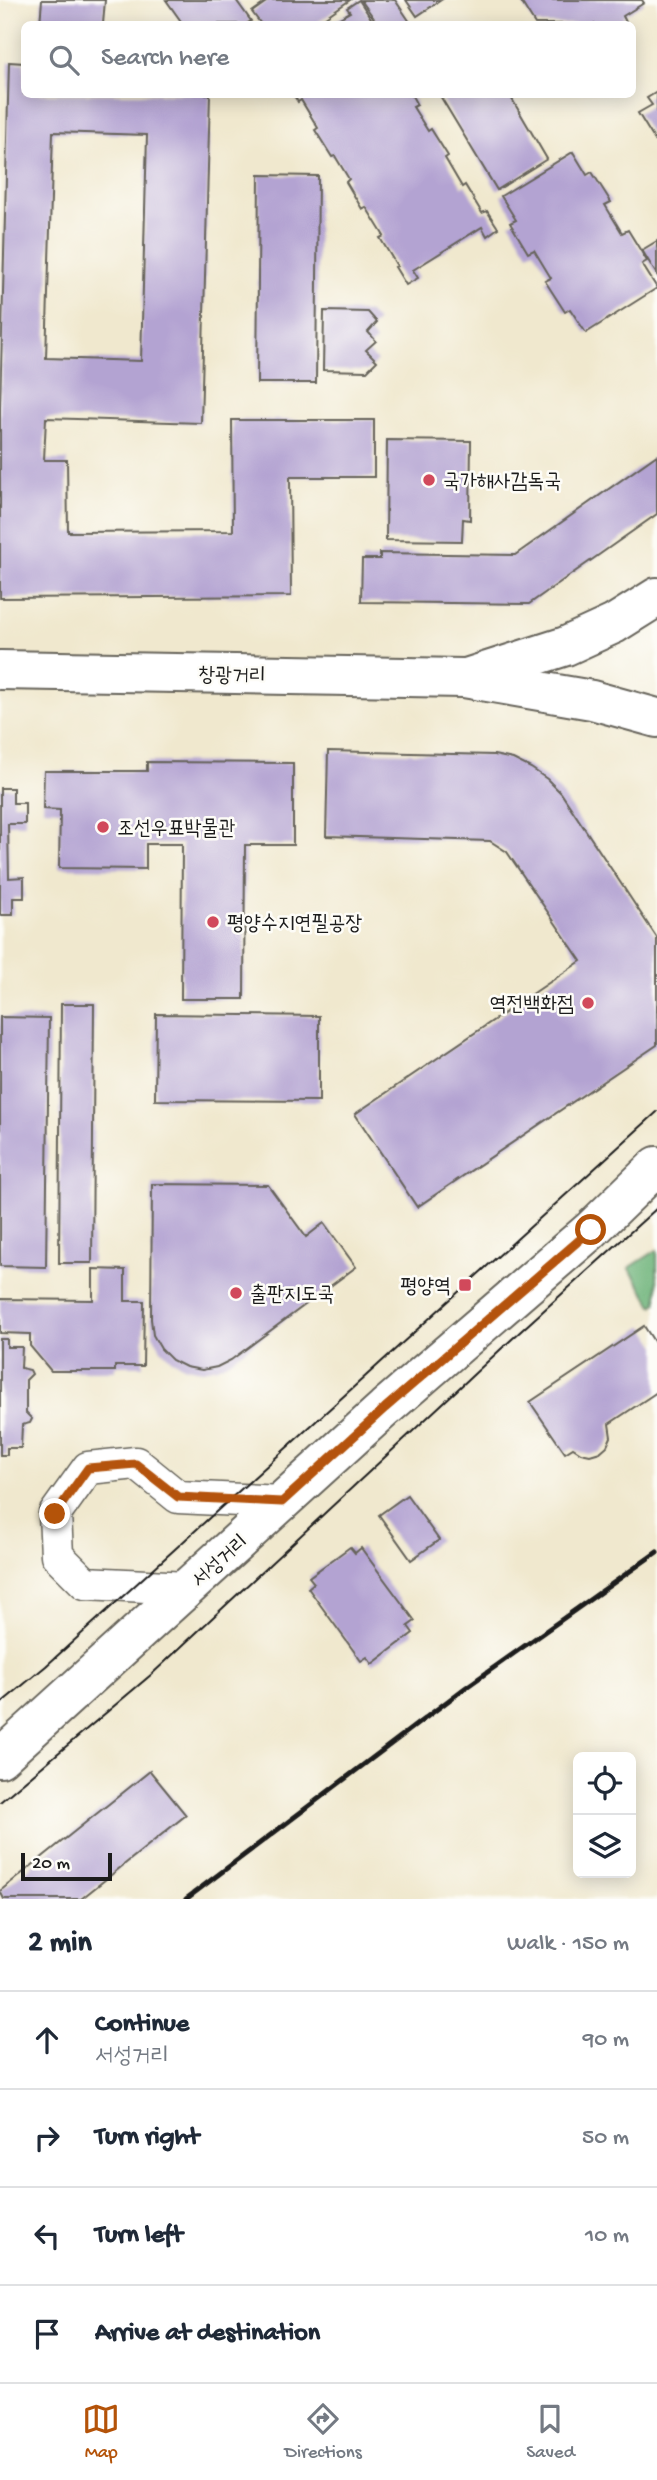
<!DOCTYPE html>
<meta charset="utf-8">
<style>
:root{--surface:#fff;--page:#f2f2f3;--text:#1f2937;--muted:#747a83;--line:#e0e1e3;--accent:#b45309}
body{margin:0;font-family:"Gochi Hand","Poor Story",sans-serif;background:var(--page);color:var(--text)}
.controls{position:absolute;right:21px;bottom:21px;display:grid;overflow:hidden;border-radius:10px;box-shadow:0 4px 18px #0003}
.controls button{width:63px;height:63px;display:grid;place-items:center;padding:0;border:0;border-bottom:2px solid var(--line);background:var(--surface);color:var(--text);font:35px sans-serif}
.scale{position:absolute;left:21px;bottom:18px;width:91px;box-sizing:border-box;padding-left:7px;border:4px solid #1c1c1c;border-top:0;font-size:19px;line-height:24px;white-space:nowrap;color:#1c1c1c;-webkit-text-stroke:5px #fdfcf7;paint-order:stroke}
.stop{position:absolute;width:21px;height:21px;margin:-16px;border:5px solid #b45309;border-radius:50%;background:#fff}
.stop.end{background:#b45309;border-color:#fff;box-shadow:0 2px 7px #0008}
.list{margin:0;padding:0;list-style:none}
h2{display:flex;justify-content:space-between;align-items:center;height:91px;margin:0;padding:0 28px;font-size:30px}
h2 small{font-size:23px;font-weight:400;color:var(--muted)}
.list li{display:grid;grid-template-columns:46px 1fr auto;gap:21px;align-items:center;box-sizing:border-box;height:98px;padding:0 28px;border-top:2px solid var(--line)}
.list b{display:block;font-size:26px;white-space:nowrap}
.list p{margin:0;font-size:23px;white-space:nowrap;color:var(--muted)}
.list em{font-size:23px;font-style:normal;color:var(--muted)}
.icon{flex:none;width:38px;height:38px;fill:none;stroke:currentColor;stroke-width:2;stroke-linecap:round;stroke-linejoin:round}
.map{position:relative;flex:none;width:657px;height:1899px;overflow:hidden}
.search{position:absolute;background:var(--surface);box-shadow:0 4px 18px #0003;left:21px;right:21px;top:21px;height:77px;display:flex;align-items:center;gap:18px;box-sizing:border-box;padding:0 24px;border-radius:10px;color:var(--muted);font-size:26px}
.sheet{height:483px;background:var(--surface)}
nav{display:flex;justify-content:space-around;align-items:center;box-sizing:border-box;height:98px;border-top:2px solid var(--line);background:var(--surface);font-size:19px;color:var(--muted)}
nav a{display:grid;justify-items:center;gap:4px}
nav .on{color:var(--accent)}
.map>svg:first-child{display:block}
.forest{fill:#6cb278;stroke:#44674a;stroke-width:2}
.building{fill:#b3a3d2;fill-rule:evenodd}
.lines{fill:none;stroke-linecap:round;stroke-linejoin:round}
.street-casing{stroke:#66635a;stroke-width:35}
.secondary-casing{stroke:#66635a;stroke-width:42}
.primary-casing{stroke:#66635a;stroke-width:42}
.street{stroke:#fff;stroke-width:32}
.secondary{stroke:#fff;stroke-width:38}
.primary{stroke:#fff;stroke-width:38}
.tram{stroke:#1c1c1c;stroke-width:2}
.rail{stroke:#1c1c1c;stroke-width:5}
.route{stroke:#b45309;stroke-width:9}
.poi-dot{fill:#d1495b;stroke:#fdfcf7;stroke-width:2.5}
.labels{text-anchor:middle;stroke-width:5;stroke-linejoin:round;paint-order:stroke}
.poi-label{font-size:21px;fill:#1c1c1c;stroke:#fdfcf7;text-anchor:start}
.street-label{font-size:21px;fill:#1c1c1c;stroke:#fdfcf7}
</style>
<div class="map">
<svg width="657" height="1899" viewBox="0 0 657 1899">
<rect width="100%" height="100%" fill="#fdfcf7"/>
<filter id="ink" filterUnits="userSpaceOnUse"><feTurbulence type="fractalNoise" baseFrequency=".0143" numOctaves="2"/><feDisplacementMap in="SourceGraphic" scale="14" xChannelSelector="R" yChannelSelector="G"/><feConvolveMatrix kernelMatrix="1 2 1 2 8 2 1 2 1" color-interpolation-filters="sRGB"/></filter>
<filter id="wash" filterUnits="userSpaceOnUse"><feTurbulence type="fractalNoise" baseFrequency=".00686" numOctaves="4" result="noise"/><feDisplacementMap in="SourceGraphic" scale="28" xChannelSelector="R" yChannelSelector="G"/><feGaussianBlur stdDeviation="1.57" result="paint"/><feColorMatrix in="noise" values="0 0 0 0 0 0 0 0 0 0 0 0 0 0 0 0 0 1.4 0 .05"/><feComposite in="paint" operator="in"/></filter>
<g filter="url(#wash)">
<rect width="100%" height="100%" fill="#f0e8ce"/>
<polygon class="forest" points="657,1250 657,1303 653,1306 629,1268"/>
<g id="blocks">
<g class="building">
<polygon points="42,0 105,0 103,24 40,24"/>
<polygon points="166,0 236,0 251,21 246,24 183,24"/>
<polygon points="269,0 350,0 315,24 261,24 252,12"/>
<polygon points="359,0 372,20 366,24 329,24 350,12 347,8"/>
<polygon points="361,0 395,0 410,22 406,24 378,24"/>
<polygon points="406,0 441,0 417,16"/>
<polygon points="520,0 642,0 644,3 623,16 626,22 621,24 535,24"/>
<path d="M9 62 24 63V94H210L201 423 46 418 44 460H67L68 532 233 531 232 420H374V477H290L291 596 0 598V407ZM53 132 147 135 141 361 46 358Z"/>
<polygon points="657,92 657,144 638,113 652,105 647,98"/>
<polygon points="293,94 411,94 417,105 413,107 428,131 431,129 448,156 445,158 462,187 465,185 482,213 487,211 498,228 487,236 482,227 413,270 418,278 406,285 395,267 397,266 380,238 384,236 366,207 362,209 346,182 349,179 335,156 332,157 315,130 318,128 301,100 298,102"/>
<polygon points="439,94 509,94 547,159 497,190"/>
<polygon points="573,152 587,175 592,172 611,202 605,205 622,233 628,230 647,261 642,264 657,288 586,333 570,309 565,312 545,281 551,278 534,250 528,253 510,223 516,220 501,196"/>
<polygon points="259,175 318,176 316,383 257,383"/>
<polygon points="657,241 657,275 642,250"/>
<polygon points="324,311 368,312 377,322 368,332 376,341 366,350 377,361 367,371 323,370"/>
<polygon points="387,440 471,441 470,520 463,519 462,541 386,540"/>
<polygon points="657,455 657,514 529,604 361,602 362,559 380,559 380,553 515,555"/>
<polygon points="328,751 494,755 513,759 531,768 547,779 561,793 657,938 657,1045 417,1207 355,1114 581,961 507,852 490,841 326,836"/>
<polygon points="147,762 293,763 293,845 245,845 244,999 181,999 182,844 146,844 146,869 59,868 60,810 43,809 44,771 147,771"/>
<polygon points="0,788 13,788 13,803 25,803 25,824 8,824 9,878 24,877 24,898 13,898 13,915 0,915"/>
<polygon points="61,1004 94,1004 92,1263 59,1263"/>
<polygon points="156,1014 319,1016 319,1101 155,1100"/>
<polygon points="0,1017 49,1018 46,1267 0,1266"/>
<polygon points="152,1184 268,1185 306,1237 324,1223 356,1267 231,1360 217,1367 202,1370 186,1367 172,1360 161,1349 153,1335 151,1319"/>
<polygon points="93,1269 125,1270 125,1301 144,1301 143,1366 115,1366 115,1371 51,1371 30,1346 30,1334 0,1333 0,1299 93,1300"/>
<polygon points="644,1326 657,1346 657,1392 609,1424 611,1437 607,1446 600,1452 590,1455 581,1453 573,1448 565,1453 530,1402"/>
<polygon points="0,1339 7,1339 7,1347 22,1347 21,1368 30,1370 32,1374 26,1380 26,1413 32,1419 30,1423 22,1425 21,1448 7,1448 7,1455 0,1455"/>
<polygon points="407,1495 439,1540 411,1560 379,1515"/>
<polygon points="350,1547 355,1553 361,1548 415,1621 408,1626 413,1633 372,1664 367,1657 361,1661 308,1588 314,1583 309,1577"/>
<polygon points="150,1771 186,1815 81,1899 4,1899 0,1891"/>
</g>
</g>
</g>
<g filter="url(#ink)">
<use href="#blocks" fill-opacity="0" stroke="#66635a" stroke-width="2"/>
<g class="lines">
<g class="street-casing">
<polyline id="street" points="188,1588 85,1583 57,1555 55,1514 88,1468 136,1463 178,1497 282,1502"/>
</g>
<g class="secondary-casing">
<g id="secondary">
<polyline points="0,670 464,678 592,700 657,718"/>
<polyline points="469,677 566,646 614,624 657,597"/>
</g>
</g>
<g class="primary-casing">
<polyline id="primary" points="0,1758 385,1408 591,1230 657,1166"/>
</g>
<use href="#street" class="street"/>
<use href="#secondary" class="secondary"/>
<use href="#primary" class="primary"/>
<g class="tram">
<polyline points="0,1704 46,1666 657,1112"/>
<polyline points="0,1802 152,1674 501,1349 657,1208"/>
</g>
<polyline class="rail" points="186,1899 465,1688 657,1552"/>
</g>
</g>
<g class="lines" filter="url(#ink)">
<polyline class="route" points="55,1514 88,1468 136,1464 178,1497 282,1502 385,1408 591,1230"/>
</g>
<g class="poi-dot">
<circle cx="429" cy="480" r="7"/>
<circle cx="103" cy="827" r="7"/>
<circle cx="213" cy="922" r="7"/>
<circle cx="588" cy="1003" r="7"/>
<rect x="458" y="1278" width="14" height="14" rx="3.5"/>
<circle cx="236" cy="1293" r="7"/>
</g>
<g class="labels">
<g class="poi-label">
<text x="443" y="487">국가해사감독국</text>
<text x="117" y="834">조선우표박물관</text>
<text x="227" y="929">평양수지연필공장</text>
<text x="574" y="1010" text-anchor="end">역전백화점</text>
<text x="451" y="1292" text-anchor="end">평양역</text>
<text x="250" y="1300">출판지도국</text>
</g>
<g class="street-label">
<text transform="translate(232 674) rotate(1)" y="7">창광거리</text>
<text transform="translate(219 1560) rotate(-42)" y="7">서성거리</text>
</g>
</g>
</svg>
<div class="controls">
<button><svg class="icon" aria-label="locate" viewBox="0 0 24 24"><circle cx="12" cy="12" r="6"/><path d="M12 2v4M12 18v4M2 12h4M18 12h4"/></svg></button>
<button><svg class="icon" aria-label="layers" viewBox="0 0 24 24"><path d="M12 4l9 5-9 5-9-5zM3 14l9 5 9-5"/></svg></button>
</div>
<div class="scale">20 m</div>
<div class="stop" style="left:591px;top:1230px"></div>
<div class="stop end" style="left:55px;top:1514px"></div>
<div class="search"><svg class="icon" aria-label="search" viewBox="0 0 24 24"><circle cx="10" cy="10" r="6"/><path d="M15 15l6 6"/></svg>Search here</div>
</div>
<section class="sheet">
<h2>2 min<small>Walk · 150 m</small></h2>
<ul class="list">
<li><svg class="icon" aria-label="ahead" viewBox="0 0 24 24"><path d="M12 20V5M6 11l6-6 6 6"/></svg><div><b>Continue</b><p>서성거리</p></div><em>90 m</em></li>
<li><svg class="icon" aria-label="right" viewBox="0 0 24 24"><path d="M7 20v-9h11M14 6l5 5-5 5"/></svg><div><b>Turn right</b></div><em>50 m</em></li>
<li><svg class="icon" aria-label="left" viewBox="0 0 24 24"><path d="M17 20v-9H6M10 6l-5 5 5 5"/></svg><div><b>Turn left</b></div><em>10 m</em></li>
<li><svg class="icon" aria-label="arrive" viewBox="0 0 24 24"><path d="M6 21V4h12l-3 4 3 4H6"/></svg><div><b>Arrive at destination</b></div></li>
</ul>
</section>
<nav>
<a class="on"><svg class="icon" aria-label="map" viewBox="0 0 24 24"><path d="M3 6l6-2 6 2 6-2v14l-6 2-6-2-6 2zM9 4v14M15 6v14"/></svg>Map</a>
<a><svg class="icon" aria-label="directions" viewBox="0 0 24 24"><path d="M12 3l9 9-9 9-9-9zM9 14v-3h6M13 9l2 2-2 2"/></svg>Directions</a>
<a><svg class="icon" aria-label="saved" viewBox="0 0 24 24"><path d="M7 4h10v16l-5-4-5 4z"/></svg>Saved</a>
</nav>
